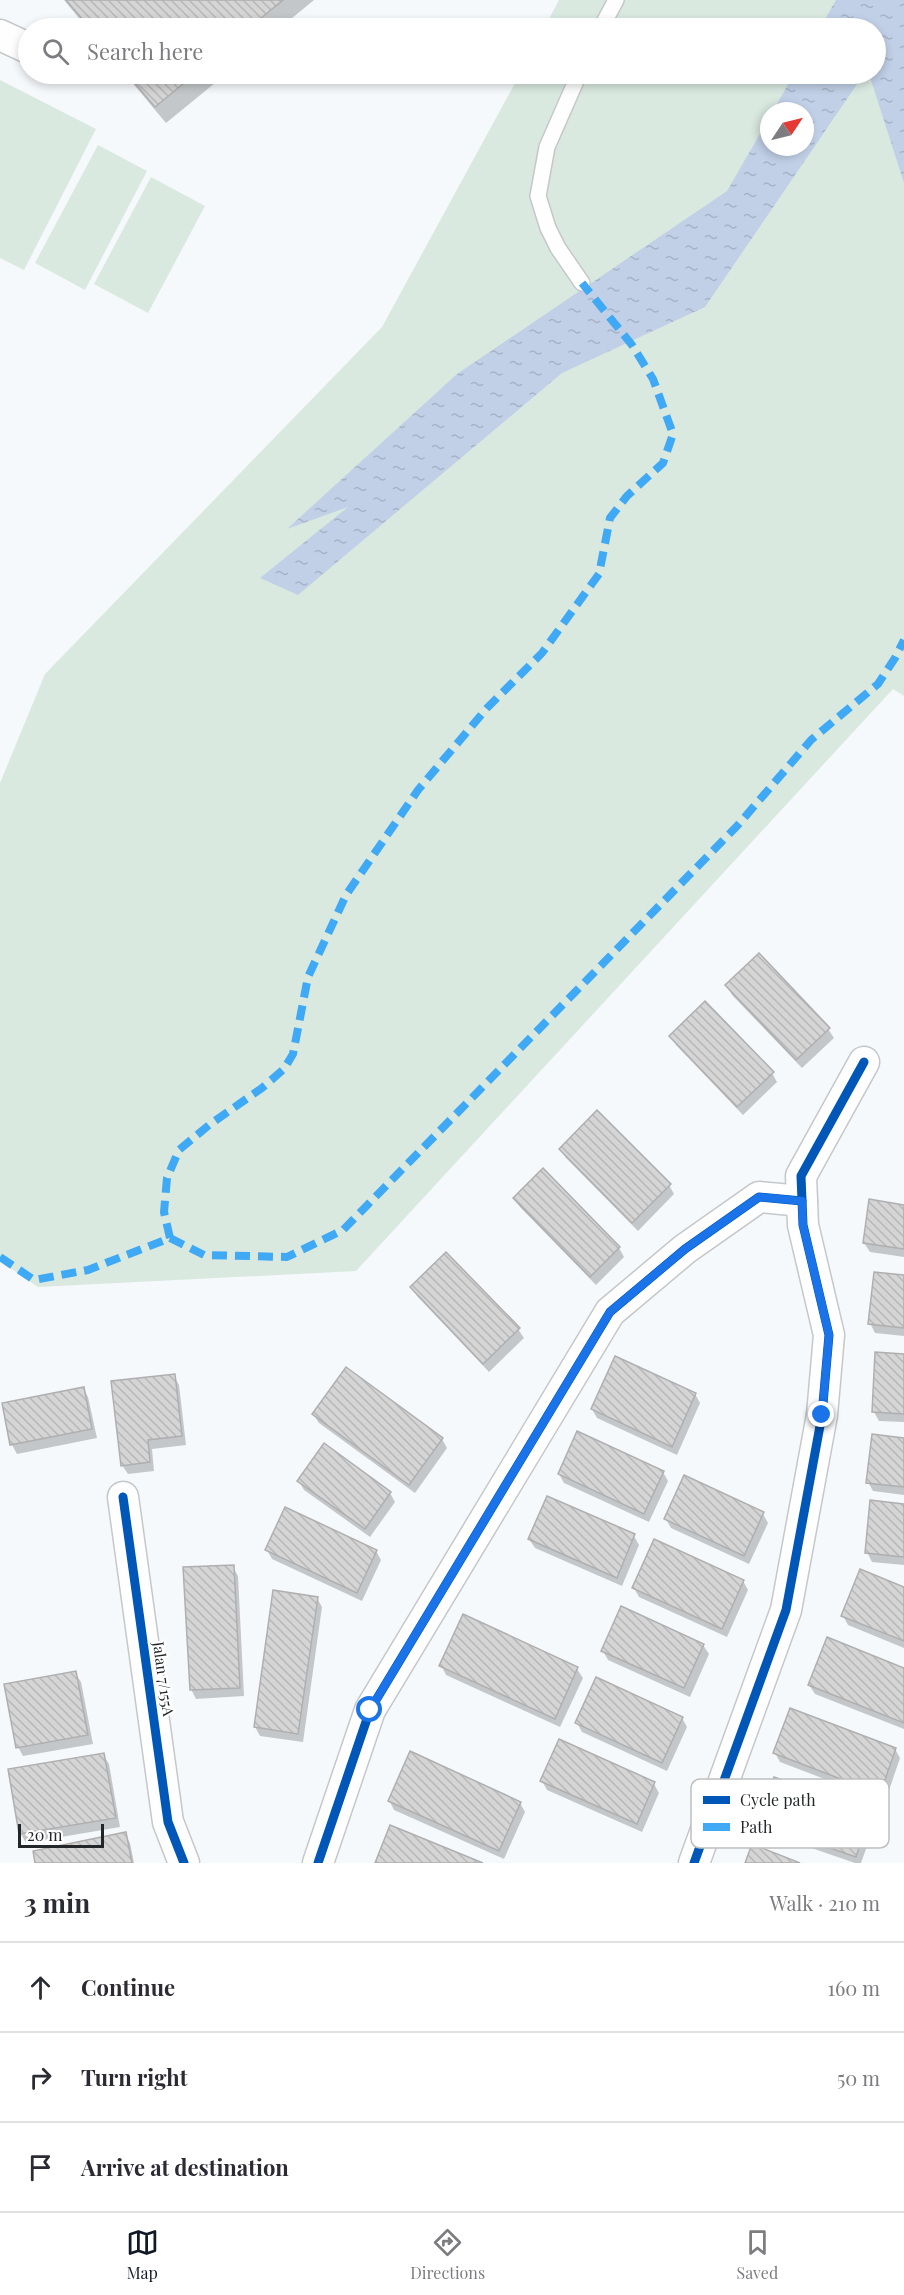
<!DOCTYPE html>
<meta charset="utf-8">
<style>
:root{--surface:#fff;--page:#f7f7f7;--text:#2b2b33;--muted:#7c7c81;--line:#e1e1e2;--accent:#111827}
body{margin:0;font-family:"Playfair Display",serif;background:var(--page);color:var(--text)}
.compass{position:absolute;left:760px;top:102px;width:54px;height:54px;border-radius:50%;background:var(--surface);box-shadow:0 3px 9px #0003;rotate:55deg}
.scale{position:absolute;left:18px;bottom:15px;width:86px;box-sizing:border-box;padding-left:6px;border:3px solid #222628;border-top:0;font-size:16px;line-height:21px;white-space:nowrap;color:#222628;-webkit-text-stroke:4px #fff;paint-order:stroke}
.stop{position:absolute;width:18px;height:18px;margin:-14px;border:4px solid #1a73e8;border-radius:50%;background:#fff}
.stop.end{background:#1a73e8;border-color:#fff;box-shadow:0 2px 6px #0008}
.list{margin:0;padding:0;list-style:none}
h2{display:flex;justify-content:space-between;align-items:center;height:78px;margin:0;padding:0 24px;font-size:26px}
h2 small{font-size:20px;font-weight:400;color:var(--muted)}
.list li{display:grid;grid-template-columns:39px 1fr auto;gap:18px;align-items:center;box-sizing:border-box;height:90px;padding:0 24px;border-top:2px solid var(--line)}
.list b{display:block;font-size:22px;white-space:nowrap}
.list em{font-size:20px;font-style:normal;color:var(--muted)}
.icon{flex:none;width:33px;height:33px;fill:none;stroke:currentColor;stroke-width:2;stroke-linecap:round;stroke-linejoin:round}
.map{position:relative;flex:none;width:904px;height:1863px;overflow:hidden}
.search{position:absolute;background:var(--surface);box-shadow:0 3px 9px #0003;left:18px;right:18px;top:18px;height:66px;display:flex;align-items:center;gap:15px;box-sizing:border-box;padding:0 21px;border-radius:33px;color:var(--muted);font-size:22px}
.sheet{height:348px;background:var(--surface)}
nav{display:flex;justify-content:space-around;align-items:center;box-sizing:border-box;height:84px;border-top:2px solid var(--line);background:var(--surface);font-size:16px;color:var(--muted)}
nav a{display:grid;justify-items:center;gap:3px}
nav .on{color:var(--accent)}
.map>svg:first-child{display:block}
.grass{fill:#d9e9e0;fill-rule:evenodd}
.water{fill:url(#water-ripples)}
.shadow{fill:#0003}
.building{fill:url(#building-back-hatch);stroke:#b0afb0;stroke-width:1.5}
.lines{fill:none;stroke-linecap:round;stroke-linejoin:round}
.lane-casing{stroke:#c5c8ca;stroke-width:18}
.street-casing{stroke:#c5c8ca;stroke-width:33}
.lane{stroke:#fefeff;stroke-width:15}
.street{stroke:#fefeff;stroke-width:30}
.quiet{stroke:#3fa9f5;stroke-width:8;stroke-dasharray:15 8;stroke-linecap:butt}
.cycleway-casing{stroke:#fff;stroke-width:13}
.cycleway{stroke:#0057b8;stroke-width:9}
.route{stroke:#1a73e8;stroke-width:8}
.labels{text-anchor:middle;stroke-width:4.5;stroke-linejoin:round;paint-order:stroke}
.street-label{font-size:15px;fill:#222628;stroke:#fff}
.key{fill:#fff;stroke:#bdbebe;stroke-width:1.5}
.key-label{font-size:16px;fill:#222628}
</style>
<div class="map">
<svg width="904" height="1863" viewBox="0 0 904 1863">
<defs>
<pattern id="water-ripples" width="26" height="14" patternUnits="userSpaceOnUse" patternTransform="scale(1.5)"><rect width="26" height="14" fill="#c1d0e7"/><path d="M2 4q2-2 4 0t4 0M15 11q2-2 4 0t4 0" fill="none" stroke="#a6b2c6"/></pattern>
<pattern id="building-back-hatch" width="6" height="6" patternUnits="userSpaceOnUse" patternTransform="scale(1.5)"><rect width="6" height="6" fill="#d6d5d6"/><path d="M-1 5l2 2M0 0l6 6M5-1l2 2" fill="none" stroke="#b7b7b8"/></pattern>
</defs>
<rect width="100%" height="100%" fill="#f6f9fc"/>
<g class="grass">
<path d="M559 0H904V696L893 689 356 1271 38 1287 0 1261V783L45 674 382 327 520 74H876V28H544ZM769 111H805V147H769Z"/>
<polygon points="0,80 96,129 24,270 0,258"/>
<polygon points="98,145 147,171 85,290 35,263"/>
<polygon points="151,177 205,206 148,313 94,284"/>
</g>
<g class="water">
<polygon points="836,0 904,0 904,183 869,74 876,74 876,28 820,28"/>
<path d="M314 74H347C335 83 325 82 314 74Z"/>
<polygon points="794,74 864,74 705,307 562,373 298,595 260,578 348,507 287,529 457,374 727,191 769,118 769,147 805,147 805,111 773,111"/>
</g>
<g class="shadow">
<polygon points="64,0 314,0 280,28 87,28"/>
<polygon points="125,74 226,74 166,123"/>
<polygon points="727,986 828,1029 834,1038 802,1068 732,995"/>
<polygon points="671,1036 772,1073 777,1082 743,1115 676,1045"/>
<polygon points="560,1149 669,1185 674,1194 638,1231 566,1158"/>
<polygon points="515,1198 619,1248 624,1257 596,1285 520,1207"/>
<polygon points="904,1206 904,1257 870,1252 864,1243"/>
<polygon points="904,1277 904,1336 875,1333 870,1323"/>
<polygon points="412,1287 518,1329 524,1338 489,1372 417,1296"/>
<polygon points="904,1356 904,1422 879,1421 874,1412"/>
<polygon points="346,1369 442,1439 447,1448 415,1493 319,1423 313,1414"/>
<polygon points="174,1376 179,1385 186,1445 152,1449 154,1471 128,1474 122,1465"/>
<polygon points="83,1388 88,1397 97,1438 17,1454 12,1445"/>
<polygon points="695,1394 700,1403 677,1455 597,1418 592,1409"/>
<polygon points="904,1440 904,1495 873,1491 868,1482"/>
<polygon points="663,1472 668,1481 649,1522 564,1483 559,1474"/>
<polygon points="299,1481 390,1493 395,1502 370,1537 304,1490"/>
<polygon points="904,1505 904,1565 872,1562 867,1552"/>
<polygon points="763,1514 768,1523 749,1564 671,1528 666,1519"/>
<polygon points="634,1536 639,1545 622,1586 535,1548 529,1539"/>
<polygon points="267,1550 376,1551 381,1560 362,1601 272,1559"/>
<polygon points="233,1567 238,1576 244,1696 196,1699 191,1689"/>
<polygon points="743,1581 748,1590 727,1637 639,1597 634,1588"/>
<polygon points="904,1589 904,1648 848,1625 843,1616"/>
<polygon points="317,1598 322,1607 303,1742 260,1736 255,1727"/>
<polygon points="464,1616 577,1669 583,1678 560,1727 446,1675 441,1665"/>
<polygon points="703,1645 709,1654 690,1697 608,1660 603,1651"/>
<polygon points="904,1669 904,1729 815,1694 809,1685"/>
<polygon points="75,1673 81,1682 93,1744 23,1756 18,1747"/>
<polygon points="682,1718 687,1727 667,1771 582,1732 577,1723"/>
<polygon points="895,1749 900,1758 885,1802 780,1762 775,1753"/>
<polygon points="103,1755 109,1764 120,1827 26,1843 21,1834"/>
<polygon points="542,1781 654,1784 659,1793 642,1832 547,1790"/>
<polygon points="389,1800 520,1803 525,1812 504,1859 394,1810"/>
<polygon points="870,1812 876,1821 861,1863 855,1863 765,1832 760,1823"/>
<polygon points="125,1834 130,1843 134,1863 37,1863"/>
</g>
<g class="building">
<polygon points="66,0 283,0 249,28 90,28"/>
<polygon points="127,74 195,74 155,107"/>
<polygon points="759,953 830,1028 796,1060 725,985"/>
<polygon points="705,1001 774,1072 737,1107 669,1036"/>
<polygon points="597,1110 671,1184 632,1223 559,1149"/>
<polygon points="543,1168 620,1247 590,1277 513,1198"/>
<polygon points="869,1199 904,1205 904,1249 863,1243"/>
<polygon points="446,1252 520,1328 483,1364 410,1287"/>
<polygon points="874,1272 904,1275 904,1328 868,1324"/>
<polygon points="875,1352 904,1354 904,1414 872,1412"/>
<polygon points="615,1356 696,1393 672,1447 591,1409"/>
<polygon points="346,1367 443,1438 409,1485 312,1414"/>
<polygon points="175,1374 182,1436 148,1440 150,1462 121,1466 111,1381"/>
<polygon points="84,1387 92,1429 10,1445 2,1403"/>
<polygon points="577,1431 664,1471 644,1514 558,1474"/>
<polygon points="872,1434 904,1438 904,1487 866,1483"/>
<polygon points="324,1443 391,1492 365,1529 297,1481"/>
<polygon points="684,1475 764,1512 744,1556 664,1519"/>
<polygon points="547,1496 635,1534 617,1578 528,1539"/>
<polygon points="870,1500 904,1504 904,1557 865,1553"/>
<polygon points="285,1507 377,1550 357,1593 265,1550"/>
<polygon points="654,1539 744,1580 722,1629 632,1588"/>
<polygon points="234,1565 240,1688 190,1690 183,1567"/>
<polygon points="860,1569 904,1587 904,1641 841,1616"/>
<polygon points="273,1590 318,1597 298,1734 254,1727"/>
<polygon points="621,1606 704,1644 684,1688 601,1651"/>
<polygon points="463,1614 578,1667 555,1719 439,1666"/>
<polygon points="827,1637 904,1668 904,1723 808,1685"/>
<polygon points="76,1671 88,1735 16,1748 4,1684"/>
<polygon points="596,1677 683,1717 662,1763 575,1723"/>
<polygon points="790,1708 896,1748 880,1794 773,1753"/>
<polygon points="559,1739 655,1782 637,1824 540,1781"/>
<polygon points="410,1751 521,1802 499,1851 388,1801"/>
<polygon points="104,1753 116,1818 19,1834 8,1769"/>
<polygon points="774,1777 871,1810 856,1857 758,1823"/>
<polygon points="390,1825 483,1863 375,1863"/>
<polygon points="126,1832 132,1863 35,1863 33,1851"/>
<polygon points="752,1844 800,1863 745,1863"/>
</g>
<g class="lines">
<g class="lane-casing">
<g id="lane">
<polyline points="601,28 616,0"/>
<polyline points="579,74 547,147 538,196 548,228 558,248 582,283"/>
</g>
</g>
<g class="street-casing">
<g id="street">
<polyline points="0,35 28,48"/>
<polyline points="123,1497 168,1822 184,1863"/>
<polyline points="318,1863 370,1710 610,1312 685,1249 759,1197 802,1201"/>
<polyline points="694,1863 786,1610 822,1415 829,1335 803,1225 801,1176 864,1062"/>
</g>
</g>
<use href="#lane" class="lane"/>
<use href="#street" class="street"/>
<g class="quiet">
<polyline points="170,1238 164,1212 167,1178 179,1150 209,1125 262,1088 284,1069 293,1054 308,977 346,895 418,790 487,708 542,653 599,574 610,518 627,496 663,463 673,434 653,379 632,345 582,283"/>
<polyline points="0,1257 34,1280 88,1270 170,1238 204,1255 287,1257 343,1230 738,825 811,740 878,684 895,658 904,640"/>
</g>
<g class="cycleway-casing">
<g id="cycleway">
<polyline points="123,1497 168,1822 184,1863"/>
<polyline points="318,1863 370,1710 610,1312 685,1249 759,1197 802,1201"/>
<polyline points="694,1863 786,1610 822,1415 829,1335 803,1225 801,1176 864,1062"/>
</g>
</g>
<use href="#cycleway" class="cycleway"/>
</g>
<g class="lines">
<polyline class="route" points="370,1710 610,1312 685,1249 759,1197 802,1201 803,1225 829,1335 822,1415"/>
</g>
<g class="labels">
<g class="street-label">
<text transform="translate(163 1679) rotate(82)" y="5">Jalan 7/155A</text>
</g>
</g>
<rect x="691" y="1779" width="198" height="69" rx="9" class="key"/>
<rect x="703" y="1796" width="27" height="8" fill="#0057b8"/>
<rect x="703" y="1823" width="27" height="8" fill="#3fa9f5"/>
<g class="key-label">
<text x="740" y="1806">Cycle path</text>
<text x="740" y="1833">Path</text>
</g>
</svg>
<svg class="compass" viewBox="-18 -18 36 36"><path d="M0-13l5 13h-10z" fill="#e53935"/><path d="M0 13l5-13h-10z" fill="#7c7c81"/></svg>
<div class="scale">20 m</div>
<div class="stop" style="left:370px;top:1710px"></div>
<div class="stop end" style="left:822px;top:1415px"></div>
<div class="search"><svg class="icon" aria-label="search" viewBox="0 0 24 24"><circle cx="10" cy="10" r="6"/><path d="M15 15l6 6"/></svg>Search here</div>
</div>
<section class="sheet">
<h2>3 min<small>Walk · 210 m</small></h2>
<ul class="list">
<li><svg class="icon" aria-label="ahead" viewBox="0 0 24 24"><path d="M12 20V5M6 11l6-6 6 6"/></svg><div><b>Continue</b></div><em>160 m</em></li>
<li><svg class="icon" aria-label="right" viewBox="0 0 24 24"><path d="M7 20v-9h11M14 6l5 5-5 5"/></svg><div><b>Turn right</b></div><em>50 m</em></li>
<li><svg class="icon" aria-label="arrive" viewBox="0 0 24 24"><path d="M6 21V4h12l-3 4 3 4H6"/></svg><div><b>Arrive at destination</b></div></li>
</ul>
</section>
<nav>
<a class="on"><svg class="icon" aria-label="map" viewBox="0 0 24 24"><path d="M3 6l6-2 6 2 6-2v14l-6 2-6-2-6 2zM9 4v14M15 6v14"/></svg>Map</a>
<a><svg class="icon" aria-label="directions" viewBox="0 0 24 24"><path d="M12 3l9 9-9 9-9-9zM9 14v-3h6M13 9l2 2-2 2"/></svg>Directions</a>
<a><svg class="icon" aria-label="saved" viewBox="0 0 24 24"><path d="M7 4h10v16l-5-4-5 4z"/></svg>Saved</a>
</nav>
